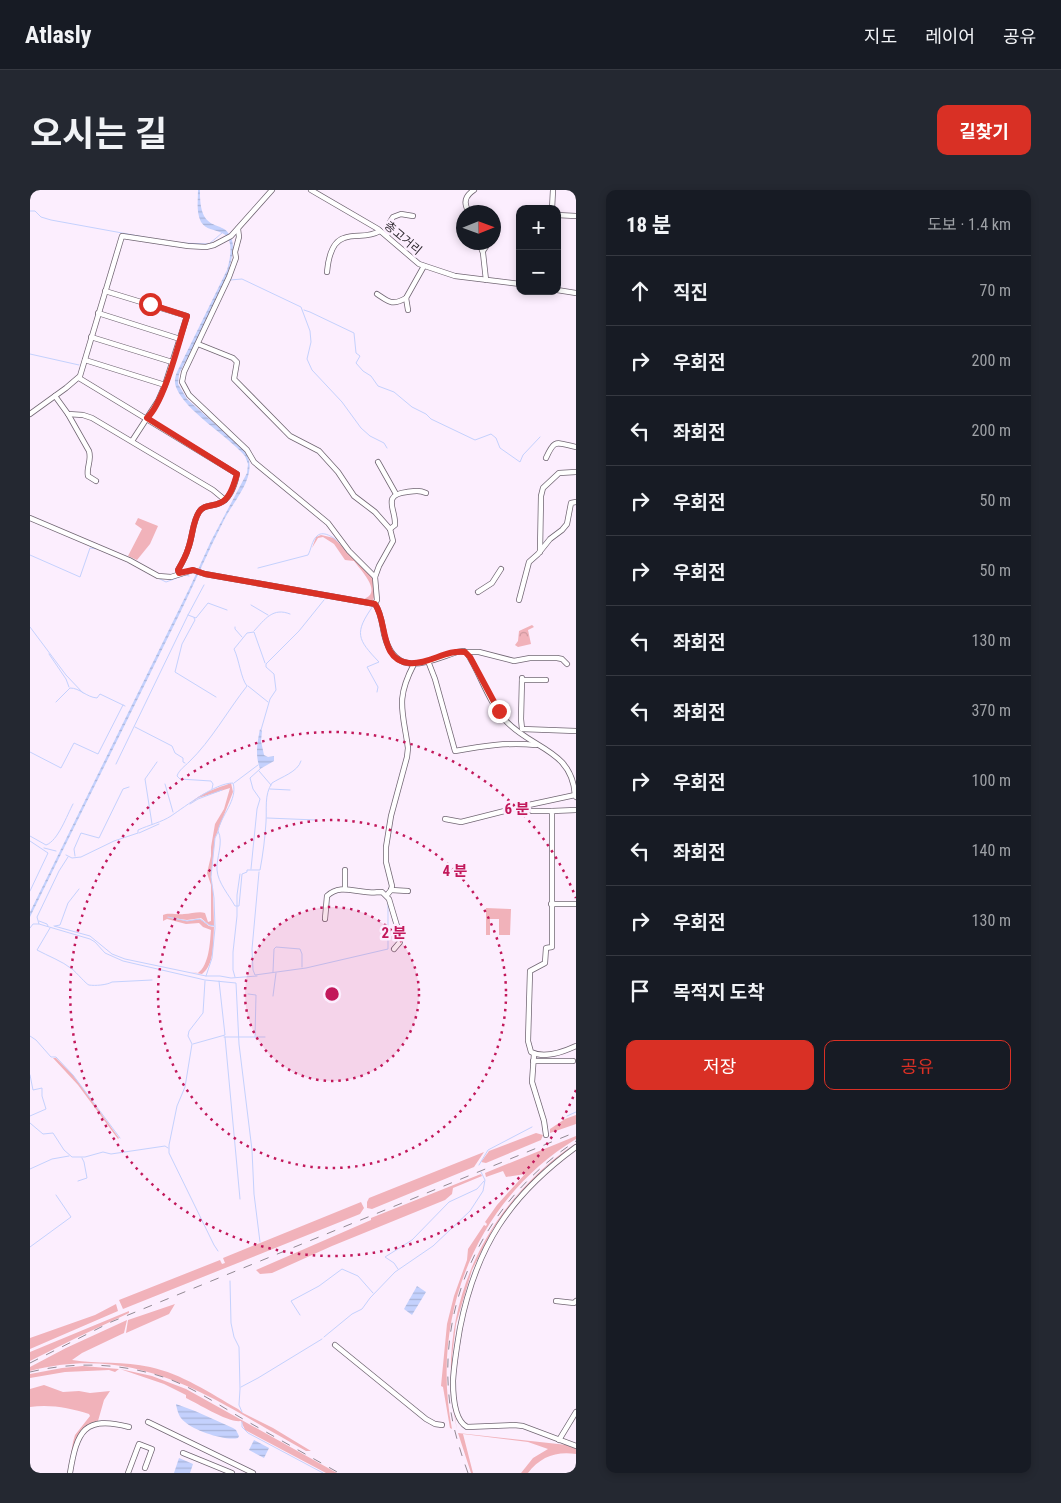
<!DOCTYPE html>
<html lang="ko">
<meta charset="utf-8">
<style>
:root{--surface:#171b24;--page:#242831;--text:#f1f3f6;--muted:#9ea1a6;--line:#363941;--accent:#d93025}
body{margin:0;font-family:"Roboto Condensed","Noto Sans KR",sans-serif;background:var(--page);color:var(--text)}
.controls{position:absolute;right:15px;top:15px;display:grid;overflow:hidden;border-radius:10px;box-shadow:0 2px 8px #0003}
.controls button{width:45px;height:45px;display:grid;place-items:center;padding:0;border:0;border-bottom:1px solid var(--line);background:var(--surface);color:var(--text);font:25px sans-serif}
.compass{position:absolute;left:426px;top:15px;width:45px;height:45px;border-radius:50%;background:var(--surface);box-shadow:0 2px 8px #0003;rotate:89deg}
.stop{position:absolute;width:15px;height:15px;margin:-11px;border:4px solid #d93025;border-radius:50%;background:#fff}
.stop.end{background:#d93025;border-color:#fff;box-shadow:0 1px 5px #0008}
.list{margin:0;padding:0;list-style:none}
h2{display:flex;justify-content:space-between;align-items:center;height:65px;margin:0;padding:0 20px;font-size:21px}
h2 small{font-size:16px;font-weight:400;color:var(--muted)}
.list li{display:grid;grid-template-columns:32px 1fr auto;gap:15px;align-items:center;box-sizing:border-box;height:70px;padding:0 20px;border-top:1px solid var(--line)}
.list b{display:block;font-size:19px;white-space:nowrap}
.list em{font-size:16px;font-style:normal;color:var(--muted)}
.actions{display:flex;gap:10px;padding:15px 20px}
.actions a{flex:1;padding:11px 0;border:1px solid var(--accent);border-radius:10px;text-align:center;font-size:18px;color:var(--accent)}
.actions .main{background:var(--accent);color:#fff}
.icon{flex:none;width:28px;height:28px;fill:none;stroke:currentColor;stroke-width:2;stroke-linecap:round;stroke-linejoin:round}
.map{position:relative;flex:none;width:546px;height:1283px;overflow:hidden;border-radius:10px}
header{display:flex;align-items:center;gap:30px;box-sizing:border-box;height:70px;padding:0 25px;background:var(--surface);border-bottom:1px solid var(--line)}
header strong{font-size:24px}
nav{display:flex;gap:28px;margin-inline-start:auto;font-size:18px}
.intro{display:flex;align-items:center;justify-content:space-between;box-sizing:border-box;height:120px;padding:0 30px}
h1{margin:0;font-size:35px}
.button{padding:12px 22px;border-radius:10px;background:var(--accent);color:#fff;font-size:18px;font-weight:700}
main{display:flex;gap:30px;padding:0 30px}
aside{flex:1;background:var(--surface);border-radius:10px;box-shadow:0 2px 8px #0003}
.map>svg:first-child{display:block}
.green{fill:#f1b2ba}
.forest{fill:url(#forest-crowns)}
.water{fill:url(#water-rules)}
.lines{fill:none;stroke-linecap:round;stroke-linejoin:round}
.stream{stroke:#c4d1fd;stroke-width:1}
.minor-casing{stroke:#716673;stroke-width:6}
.minor{stroke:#fff;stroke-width:4.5}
.rail{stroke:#928993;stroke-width:1;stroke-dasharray:9 9;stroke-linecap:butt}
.route{stroke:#d93025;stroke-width:6}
.ring{fill:none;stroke:#c2185b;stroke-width:2.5;stroke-dasharray:2.5 5}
.labels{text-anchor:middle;stroke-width:5;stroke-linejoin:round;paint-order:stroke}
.street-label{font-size:12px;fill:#2f2a30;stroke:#fceefe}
.centre{fill:#c2185b;stroke:#fceefe;stroke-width:2.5}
.ring-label{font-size:15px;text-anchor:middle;font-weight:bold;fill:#c2185b;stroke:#fceefe;stroke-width:5;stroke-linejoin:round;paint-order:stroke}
</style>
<header>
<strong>Atlasly</strong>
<nav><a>지도</a><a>레이어</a><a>공유</a></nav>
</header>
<div class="intro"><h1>오시는 길</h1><a class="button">길찾기</a></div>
<main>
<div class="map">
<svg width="546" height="1283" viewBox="0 0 546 1283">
<defs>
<pattern id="forest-crowns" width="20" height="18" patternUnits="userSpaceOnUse" patternTransform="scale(1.25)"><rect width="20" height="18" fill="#f1b2ba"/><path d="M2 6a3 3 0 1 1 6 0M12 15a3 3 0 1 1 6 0" fill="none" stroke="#cf99a0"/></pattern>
<pattern id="water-rules" width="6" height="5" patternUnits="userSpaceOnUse" patternTransform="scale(1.25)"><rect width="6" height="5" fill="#c4d1fd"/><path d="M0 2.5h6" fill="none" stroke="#a9b4d9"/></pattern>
</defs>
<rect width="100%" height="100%" fill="#fceefe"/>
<g class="green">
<polygon points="108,328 128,336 120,354 107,370 98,366 112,339 105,334"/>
<path d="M291 345 304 348 342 387C345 393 346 404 343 410H330L320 408C325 408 333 410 336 408 352 401 329 378 324 371L315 370 304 354 293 347 288 348 282 358 286 347Z"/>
<path d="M201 593 203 602 185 648 181 687 183 700 184 736 179 735 171 728 157 730 136 727 157 731 170 729 179 736 184 737C183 752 185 774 172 784L160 782 168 783C179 775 180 753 181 740L173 737 169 733 156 734 137 729 133 731V725C138 722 147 725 154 724 161 724 169 721 175 723L178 732 181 731V695L177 683 181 666V657L185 634 194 619 200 598 168 608 160 614C169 603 188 598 201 593Z"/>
<polygon points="456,718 481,719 480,745 469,745 469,729 460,729 460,745 456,745"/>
<polygon points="23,868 26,868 43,885 89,948 88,949 48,895"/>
<polygon points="546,925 546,934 520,943 520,939 535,929"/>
<polygon points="506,943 513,945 511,950 456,973 451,972 459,961"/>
<path d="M546 946V949C446 1010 400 1126 422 1239L420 1238 413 1197 411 1196 417 1134 424 1106 437 1070 438 1059 454 1035 456 1036 457 1034 455 1032 467 1015 495 984 476 987 473 981 456 987 455 983Z"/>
<path d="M546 953 516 977 486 1007 463 1039 442 1080 426 1134 422 1167V1208L427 1240C403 1126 450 1018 546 953Z"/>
<polygon points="454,962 444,977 342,1019 337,1018 337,1012 339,1008"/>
<polygon points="451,984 452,986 423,998 422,1004 415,1010 302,1056 242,1083 230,1084 226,1080 341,1030 341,1028"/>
<polygon points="331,1012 334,1018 330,1024 93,1119 89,1110 190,1070 192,1074 195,1073 193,1068"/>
<polygon points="86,1114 88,1121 0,1159 0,1148 65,1125"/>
<polygon points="145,1114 139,1124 96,1143 98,1130"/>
<polygon points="99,1121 99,1123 46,1148 0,1171 0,1162"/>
<path d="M97 1130 94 1143 52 1163 42 1170C67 1174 94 1171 120 1177 152 1184 180 1203 208 1219L213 1223 243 1238 281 1261H276C185 1211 111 1152 0 1181V1177L36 1158Z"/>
<polygon points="53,1176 89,1179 85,1182 79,1180 35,1182 0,1188 0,1184 32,1178"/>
<path d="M90 1179 122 1186 156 1199 307 1283H296L215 1240 211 1231C198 1233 169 1214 156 1208V1205L134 1194Z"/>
<path d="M14 1195 33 1202 49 1201 60 1203 80 1201 74 1210 68 1231C45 1238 42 1262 38 1283L43 1252 45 1245 60 1226 59 1224C40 1218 20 1214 0 1217V1199Z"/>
<path d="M428 1243 537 1255 546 1258V1264C526 1261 510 1267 498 1283H491L503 1268 518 1259 498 1252 433 1244 443 1283H441Z"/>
</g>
<polygon class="forest" points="502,435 504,437 498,440 501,454 488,457 485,455 488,451 489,441"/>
<g class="water">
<path d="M168 0H170C169 48 195 26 202 50 210 77 163 157 149 184L148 194 157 209 214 260C231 282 205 309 195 328 179 359 166 390 151 421 101 523 50 625 0 727V722L160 397 181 351 217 283 218 274 215 266C197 245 155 221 146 197 144 192 145 187 147 182L197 80C200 70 205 48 192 43 184 39 176 40 171 32 166 22 168 10 168 0Z"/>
<path d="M230 539 232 541 231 551 234 565 238 567 244 566V571L230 579C225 564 227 554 230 539Z"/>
<polygon points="387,1096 396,1102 382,1125 374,1119"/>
<path d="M146 1214 165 1221 203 1238 206 1240 209 1246 208 1248C195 1251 165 1241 155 1232 149 1228 147 1220 146 1214Z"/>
<polygon points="224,1250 239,1258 234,1268 219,1260"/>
<polygon points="149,1268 163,1274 160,1283 144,1283"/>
</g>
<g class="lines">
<g class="stream">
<polyline points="0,21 5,21 11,27 21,30 114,47"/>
<polyline points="150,53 179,54 192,43"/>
<polyline points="200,90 212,89 271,117 280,141 281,152 277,169 282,180 312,212 331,238 340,246 354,253 357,258"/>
<polyline points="274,120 280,122 324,143 326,163 330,166 326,173 333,181 341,186 348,196 364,202 382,217 396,224 401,229 445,250 461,244 466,248 470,258 490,272 493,265 510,247"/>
<polyline points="0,164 49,175"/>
<polyline points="0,365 50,387 60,358 68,359"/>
<path d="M228 378 278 365C281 360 282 350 287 346 294 339 307 350 312 355"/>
<polyline points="128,388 136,392 155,385 159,386"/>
<polyline points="221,415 238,425"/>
<path d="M343 416C324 443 327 449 349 472L337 477 348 497 347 502"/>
<polyline points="158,425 166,428 178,413 197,420"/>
<polyline points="164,428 165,430 152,454 145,482 186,507"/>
<polyline points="0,437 36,485 53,503"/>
<polyline points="205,437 205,439 212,447"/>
<path d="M224 441C235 429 243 417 260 424"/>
<polyline points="19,464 36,489 39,497"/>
<polyline points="218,496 238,512"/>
<path d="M26 512 40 498C50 498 56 507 67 508L70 504 95 516"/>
<polyline points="105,537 142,556 145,563 153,568 153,572 155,573"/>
<polyline points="231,540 240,509 246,500 244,484 236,477 236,474 269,441 294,410"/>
<polyline points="0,562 31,578 44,553 68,564 93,515"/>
<polyline points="86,574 158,425 174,395"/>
<polyline points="229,581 241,595"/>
<polyline points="204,593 228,575"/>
<polyline points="135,594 143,622"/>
<path d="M182 599 183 594 181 591 150 589 147 586C149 580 155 576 159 572 181 551 198 520 217 496 211 489 209 469 204 459L217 443 224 442 235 473"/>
<polyline points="240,599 260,600"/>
<polyline points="160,614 168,609 192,600"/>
<polyline points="237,628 286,630"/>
<polyline points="122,634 115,589 127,572"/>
<polyline points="109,643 129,634"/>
<path d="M0 646 16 655C28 651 37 625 43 614"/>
<polyline points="0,651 18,663 0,701"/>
<polyline points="14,658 26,661"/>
<path d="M36 665 42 668 51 667 84 651 108 643V640C119 635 132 632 141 626 156 616 185 593 203 593 208 610 191 625 188 641 194 652 186 668 187 680 188 693 199 705 205 716H209L212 684 217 682V680H230C233 664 235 648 236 632 237 619 234 605 242 593 251 587 268 582 271 571"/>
<polyline points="45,666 44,659 51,643 69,648 93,599 99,597"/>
<polyline points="221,679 227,619 230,609 223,599 220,588 230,579"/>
<polyline points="229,682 222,759 223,780 225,785 276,778 358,759 358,714"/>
<polyline points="138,727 157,731 170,729 179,735 184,736"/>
<polyline points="9,731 17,734 18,736"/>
<polyline points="9,734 60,749 65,752 75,763 93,771 175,790 206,793 209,854 222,960 224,1004 230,1052"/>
<polyline points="24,736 60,746 82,764 95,769 176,786 190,786 201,788 227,786"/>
<polyline points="25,736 30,735 38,713 49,699"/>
<polyline points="0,738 3,734 9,734 7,727 29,681 38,667"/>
<path d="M20 738 7 760C18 766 32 771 42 779 46 782 57 795 59 795 65 796 77 795 82 792L122 790"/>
<polyline points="243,782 244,759 246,757 270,759 272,764 272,777"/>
<polyline points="176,786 182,768 185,738 184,708 181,687 185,648 188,642"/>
<polyline points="205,787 203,780 203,762 207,726 207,705 210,684"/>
<polyline points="175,791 173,823 159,841 158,846 162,854 155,897 147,916 139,955 139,963 184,1055 188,1061"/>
<polyline points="218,804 226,805 225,847"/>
<polyline points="243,806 246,783"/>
<polyline points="0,846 6,850 21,867 26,867 43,885 90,948"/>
<polyline points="194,847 235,847"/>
<polyline points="195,847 210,1009"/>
<polyline points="163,854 195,845 189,791"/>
<polyline points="0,885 3,900 12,898 12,906 16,919 0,926"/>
<polyline points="537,926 546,922"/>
<polyline points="0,933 13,944 23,943 34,960 42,967 55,967 73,962 81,964 135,956 138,958"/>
<polyline points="449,975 458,960 502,937"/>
<polyline points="0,979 22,969 39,966"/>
<polyline points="48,991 57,988 54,972 52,968"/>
<polyline points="0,1057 41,1027 26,1005"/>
<polyline points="368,1079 364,1073 355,1067 382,1050 419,1012 447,999 454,991"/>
<polyline points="200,1091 201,1133 204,1147 209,1157 210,1199 209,1215 212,1222"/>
<polyline points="270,1125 261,1111 289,1096 312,1079 328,1086 343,1103"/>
<polyline points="294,1147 322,1124 332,1119 340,1108 365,1082 403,1056 440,1021 453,1001 455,990 451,982"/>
<polyline points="211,1197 228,1188 292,1149"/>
<polyline points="212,1232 212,1237 218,1243 293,1283"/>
</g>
<g class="minor-casing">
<g id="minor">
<polyline points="281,0 348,39 389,74 425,86 490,94"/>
<polyline points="522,19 523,0"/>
<path d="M439 22C433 13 435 6 444 0"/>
<polyline points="527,25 546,26"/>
<polyline points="208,39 209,47 205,62 206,68 199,87 154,182 152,192 159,205 217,260 224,272 298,333 319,361 345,387 347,410 345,414"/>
<polyline points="357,46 360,32 363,27 371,24 383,26"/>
<polyline points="463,48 465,47"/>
<polyline points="449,52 453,63 456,90"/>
<polyline points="453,61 459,52"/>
<path d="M297 82C298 71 301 52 314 48 326 43 336 49 350 41"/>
<polyline points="527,100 546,103"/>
<polyline points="75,101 157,126 135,195 128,211 102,251"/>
<path d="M347 104C359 112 362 116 376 108"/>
<polyline points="378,120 376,108 394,76"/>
<polyline points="68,123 150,149"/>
<polyline points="61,147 142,172"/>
<polyline points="168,154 203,168 207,172 204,189 260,246 289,261 308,282 324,306 345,322 360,339 363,351 349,376 345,387"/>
<polyline points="55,170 135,195"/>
<path d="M49 188 207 284C205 294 200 309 190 313 182 317 174 314 169 322 162 333 163 346 158 359 156 366 152 373 148 380L149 383"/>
<polyline points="25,206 38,224 53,225 62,228 183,300 195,310"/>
<polyline points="0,224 36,198 50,186 92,46 158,56 176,57 184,55 201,46 242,0"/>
<path d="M38 224 59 261C62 270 56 278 58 286L66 291"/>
<path d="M516 268C525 248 526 253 546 257"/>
<polyline points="348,272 366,304"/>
<path d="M0 328 99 370 128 386 141 387 163 380 175 384 345 414C351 422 352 434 354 444 365 489 396 472 427 462L434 461 437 463C451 485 458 511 475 530 501 559 542 559 545 605"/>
<path d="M360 339 365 335C366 319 351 305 377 302 384 301 389 300 396 303"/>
<polyline points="510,362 511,306 513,298 529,283 546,282"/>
<polyline points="448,402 462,393 471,379"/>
<polyline points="489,410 499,372 508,364 520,349 532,340 537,334 541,313 546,312"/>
<polyline points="435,462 449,462 484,471 500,468 527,468 532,469 537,474"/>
<path d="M398 471 405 489 425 561C452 556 478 552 506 555"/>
<polyline points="492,488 491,529 492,539 546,541"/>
<polyline points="492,490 516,490"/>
<path d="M546 620 522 621V757L516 758 515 773 500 781 498 851 501 862C515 869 533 862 546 856"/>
<polyline points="502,621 522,621"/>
<polyline points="415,629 431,632 435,631 494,616 545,605 546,607"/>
<polyline points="315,680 315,699"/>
<polyline points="361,700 378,701"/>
<path d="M357 705 361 700 362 696 356 672V657L361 626 377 567 378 558C373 521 365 510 384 474"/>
<polyline points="521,714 546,714"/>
<path d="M295 729 297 706C309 695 322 701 336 702 341 703 347 702 352 702L359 709 370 746V752L364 759"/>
<polyline points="504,864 502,892 514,931 516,945"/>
<polyline points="503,871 543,871"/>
<path d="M546 957C479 1006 446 1057 430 1138 427 1156 424 1173 423 1191 423 1204 424 1230 437 1237L484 1235 493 1236 546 1256"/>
<polyline points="526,1111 544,1113 546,1111"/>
<polyline points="305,1155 396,1229 405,1234 412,1235"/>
<polyline points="118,1232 223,1283"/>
<polyline points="529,1250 546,1222"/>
<polyline points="153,1263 202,1283"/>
<path d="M40 1283C47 1241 54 1225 99 1237"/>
<polyline points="98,1283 109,1254 122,1259 115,1278"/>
</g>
</g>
<use href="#minor" class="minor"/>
<g class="rail">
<polyline points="0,1173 81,1132 546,942"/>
<path d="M0 1182C46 1171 94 1173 139 1189 165 1199 189 1215 213 1229 245 1247 277 1265 309 1283"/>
<path d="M438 1283C429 1258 421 1232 419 1206 409 1102 461 1007 546 951"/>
</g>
</g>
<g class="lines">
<path class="route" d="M120 114 157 126C149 151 135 211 117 228L207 284C204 294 200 309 190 313 182 317 174 314 169 322 162 333 163 346 158 359 156 366 152 373 148 380L149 383 163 380 175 384 345 414C358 432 349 470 379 473 399 475 416 459 435 462L440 467 469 521"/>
</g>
<circle cx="302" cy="804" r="87" fill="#c2185b" fill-opacity=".12"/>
<g class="ring">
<circle cx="302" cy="804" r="87"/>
<circle cx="302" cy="804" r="174"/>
<path d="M546 900A262 262 0 1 1 546 708"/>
</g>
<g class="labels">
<g class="street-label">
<text transform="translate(373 48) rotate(40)" y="4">총고거리</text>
</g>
</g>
<circle cx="302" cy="804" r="8" class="centre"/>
<g class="ring-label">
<text x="487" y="624">6 분</text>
<text x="425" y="686">4 분</text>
<text x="364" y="748">2 분</text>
</g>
</svg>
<div class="controls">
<button>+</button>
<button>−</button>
</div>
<svg class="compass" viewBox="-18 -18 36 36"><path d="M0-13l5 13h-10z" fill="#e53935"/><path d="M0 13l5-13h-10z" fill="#9ea1a6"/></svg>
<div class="stop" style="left:120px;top:114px"></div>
<div class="stop end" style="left:469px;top:521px"></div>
</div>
<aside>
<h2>18 분<small>도보 · 1.4 km</small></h2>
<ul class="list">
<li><svg class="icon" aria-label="ahead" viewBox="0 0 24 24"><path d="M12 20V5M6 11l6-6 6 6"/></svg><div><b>직진</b></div><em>70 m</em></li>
<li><svg class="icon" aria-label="right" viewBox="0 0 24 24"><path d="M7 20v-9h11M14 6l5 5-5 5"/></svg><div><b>우회전</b></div><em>200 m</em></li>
<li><svg class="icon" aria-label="left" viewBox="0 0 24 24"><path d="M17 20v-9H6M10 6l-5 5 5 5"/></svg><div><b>좌회전</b></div><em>200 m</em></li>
<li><svg class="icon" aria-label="right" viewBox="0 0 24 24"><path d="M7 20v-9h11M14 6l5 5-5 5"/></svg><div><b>우회전</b></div><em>50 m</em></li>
<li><svg class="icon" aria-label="right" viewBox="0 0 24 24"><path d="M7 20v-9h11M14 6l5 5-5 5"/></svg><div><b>우회전</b></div><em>50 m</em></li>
<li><svg class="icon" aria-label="left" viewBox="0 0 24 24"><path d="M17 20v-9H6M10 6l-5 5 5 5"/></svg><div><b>좌회전</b></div><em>130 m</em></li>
<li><svg class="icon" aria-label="left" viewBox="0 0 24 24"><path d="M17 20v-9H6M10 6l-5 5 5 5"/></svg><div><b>좌회전</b></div><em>370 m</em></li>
<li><svg class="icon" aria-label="right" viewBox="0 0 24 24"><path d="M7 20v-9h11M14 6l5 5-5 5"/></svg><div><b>우회전</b></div><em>100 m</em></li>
<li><svg class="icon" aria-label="left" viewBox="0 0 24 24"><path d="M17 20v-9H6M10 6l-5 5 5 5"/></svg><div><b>좌회전</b></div><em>140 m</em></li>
<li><svg class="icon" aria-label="right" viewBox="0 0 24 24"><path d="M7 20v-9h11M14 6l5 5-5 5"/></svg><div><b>우회전</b></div><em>130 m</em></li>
<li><svg class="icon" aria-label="arrive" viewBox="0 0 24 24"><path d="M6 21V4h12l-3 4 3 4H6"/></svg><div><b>목적지 도착</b></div></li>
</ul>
<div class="actions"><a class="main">저장</a><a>공유</a></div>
</aside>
</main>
